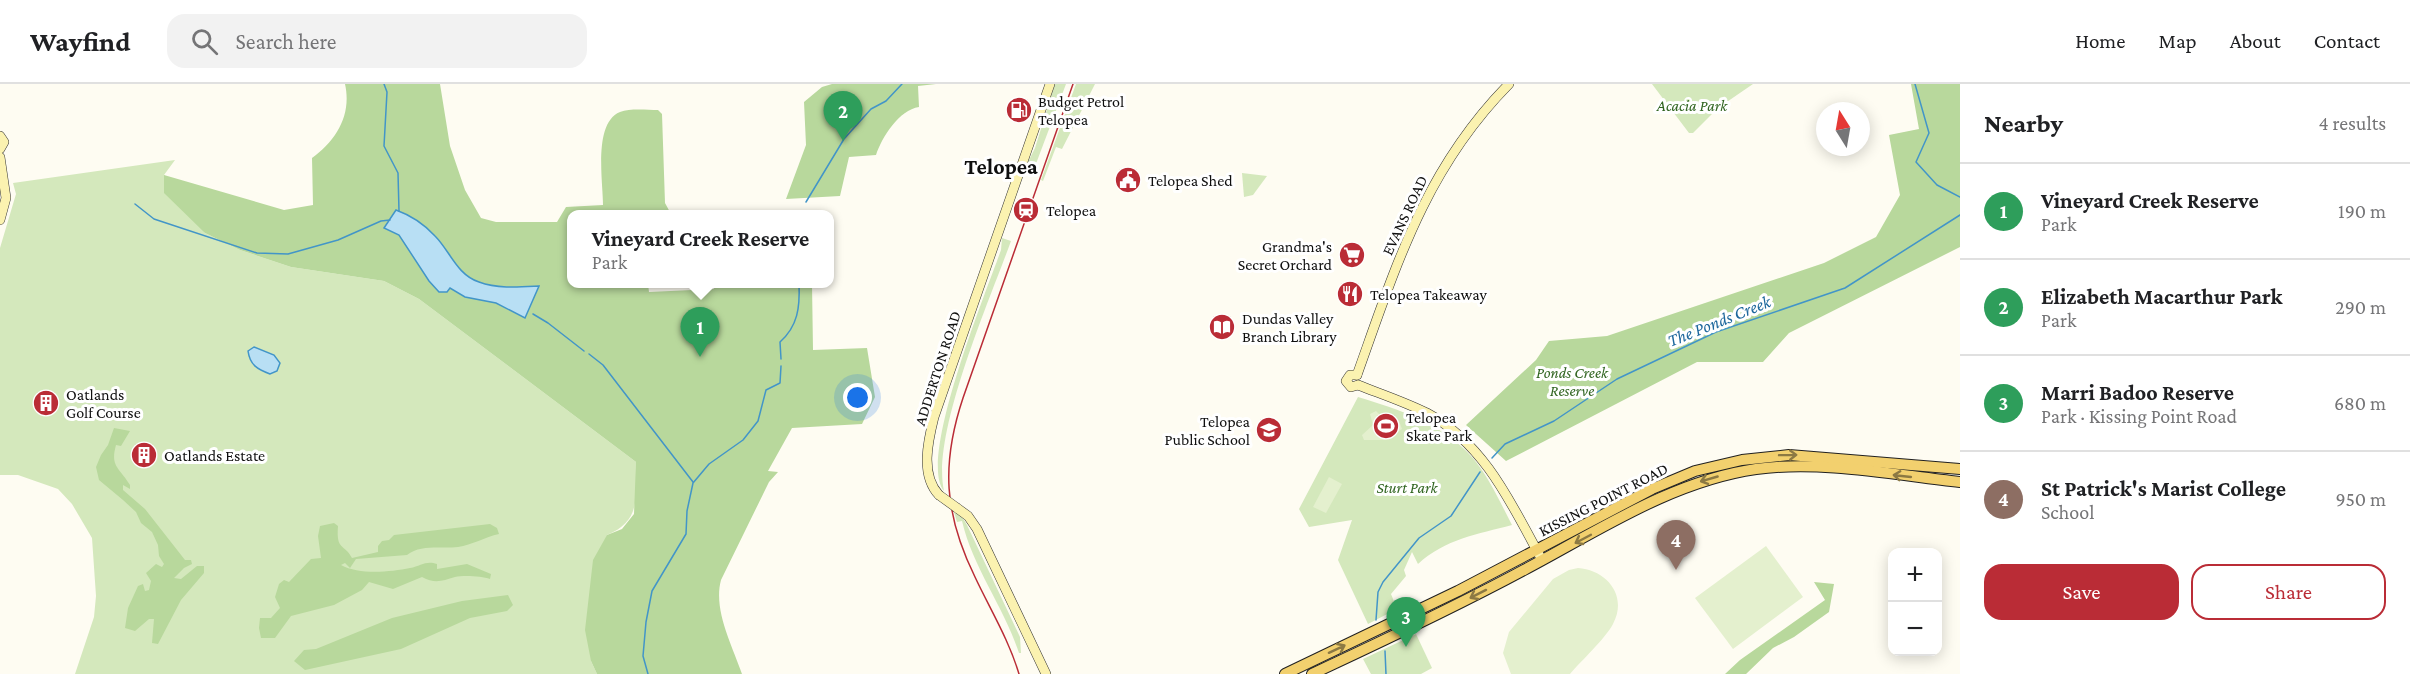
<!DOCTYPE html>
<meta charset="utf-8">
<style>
:root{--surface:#fff;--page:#f2f2f2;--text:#202124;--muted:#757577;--line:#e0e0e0;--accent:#ba2c36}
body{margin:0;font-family:"Crimson Pro",serif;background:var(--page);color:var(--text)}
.controls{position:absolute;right:18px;bottom:18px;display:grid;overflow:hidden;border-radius:12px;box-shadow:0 3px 15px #0003}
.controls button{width:54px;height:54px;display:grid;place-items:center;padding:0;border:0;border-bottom:2px solid var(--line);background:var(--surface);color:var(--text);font:30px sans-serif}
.compass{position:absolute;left:1816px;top:18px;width:54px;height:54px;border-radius:50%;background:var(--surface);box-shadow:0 3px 15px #0003;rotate:349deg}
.you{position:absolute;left:858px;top:314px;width:21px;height:21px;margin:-15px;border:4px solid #fff;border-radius:50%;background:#1a73e8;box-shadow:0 0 0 9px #1a73e833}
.badge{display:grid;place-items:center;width:39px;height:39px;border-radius:50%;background:var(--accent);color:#fff;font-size:20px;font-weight:700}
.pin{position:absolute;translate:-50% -50px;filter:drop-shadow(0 2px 3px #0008)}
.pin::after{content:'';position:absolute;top:32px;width:21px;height:18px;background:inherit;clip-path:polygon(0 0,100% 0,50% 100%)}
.popup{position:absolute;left:567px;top:126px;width:267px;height:78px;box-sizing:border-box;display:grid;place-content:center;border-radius:12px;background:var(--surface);filter:drop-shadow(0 2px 4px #0005);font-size:20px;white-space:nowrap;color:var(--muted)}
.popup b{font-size:22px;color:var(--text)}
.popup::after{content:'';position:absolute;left:50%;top:100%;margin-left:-12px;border:12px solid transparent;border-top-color:var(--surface)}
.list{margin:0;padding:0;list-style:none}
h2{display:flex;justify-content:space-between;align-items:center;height:78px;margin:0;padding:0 24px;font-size:26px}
h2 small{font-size:20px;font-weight:400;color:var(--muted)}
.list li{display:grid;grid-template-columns:39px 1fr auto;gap:18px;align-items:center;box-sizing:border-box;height:96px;padding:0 24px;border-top:2px solid var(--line)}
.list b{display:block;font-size:22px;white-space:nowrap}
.list p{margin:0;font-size:20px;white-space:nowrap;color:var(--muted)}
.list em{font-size:20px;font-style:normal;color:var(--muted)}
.actions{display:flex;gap:12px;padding:18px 24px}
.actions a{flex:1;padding:14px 0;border:2px solid var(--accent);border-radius:18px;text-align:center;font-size:21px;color:var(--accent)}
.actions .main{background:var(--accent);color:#fff}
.icon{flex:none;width:33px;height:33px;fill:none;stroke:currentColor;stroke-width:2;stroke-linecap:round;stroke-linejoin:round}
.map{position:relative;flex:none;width:1960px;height:590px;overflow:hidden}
header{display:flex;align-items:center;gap:36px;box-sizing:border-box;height:84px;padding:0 30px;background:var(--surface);border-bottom:2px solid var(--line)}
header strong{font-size:28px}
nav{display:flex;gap:33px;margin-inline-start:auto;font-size:21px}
.search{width:420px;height:54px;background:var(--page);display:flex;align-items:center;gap:15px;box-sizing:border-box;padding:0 21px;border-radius:18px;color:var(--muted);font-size:22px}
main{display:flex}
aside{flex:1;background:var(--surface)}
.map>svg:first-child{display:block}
.green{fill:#d4e8bc}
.forest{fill:#b8d89c}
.pitch{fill:#e4f0ce}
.water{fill:#b8dff4;stroke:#4295c8;stroke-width:1.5}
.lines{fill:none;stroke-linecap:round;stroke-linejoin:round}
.stream{stroke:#4295c8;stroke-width:1.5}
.secondary-casing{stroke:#313131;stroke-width:10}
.primary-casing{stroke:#202020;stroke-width:12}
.secondary{stroke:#fbf2b0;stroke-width:9}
.primary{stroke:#f2d06e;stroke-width:10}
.tram{stroke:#ba2c36;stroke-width:1.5}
.secondary-bridge-casing{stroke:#313131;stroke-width:10;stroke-linecap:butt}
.secondary-bridge{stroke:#fbf2b0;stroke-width:9}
.oneway{stroke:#8c7943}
.labels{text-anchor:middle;stroke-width:6;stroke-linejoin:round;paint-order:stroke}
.poi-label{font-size:16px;fill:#0f0f0f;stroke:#fff;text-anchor:start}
.park-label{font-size:16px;font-style:italic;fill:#316521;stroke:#fff}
.street-label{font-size:16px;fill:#0f0f0f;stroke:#fff}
.water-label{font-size:18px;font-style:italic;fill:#1d679c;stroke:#fff}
.district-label{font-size:22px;font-weight:bold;fill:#0f0f0f;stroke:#fff}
</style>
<header>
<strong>Wayfind</strong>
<div class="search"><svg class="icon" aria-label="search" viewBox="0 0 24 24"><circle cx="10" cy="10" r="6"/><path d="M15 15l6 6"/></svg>Search here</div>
<nav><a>Home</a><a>Map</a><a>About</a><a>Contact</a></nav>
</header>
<main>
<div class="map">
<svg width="1960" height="590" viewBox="0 0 1960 590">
<rect width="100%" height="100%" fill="#fefcf2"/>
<g class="green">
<polygon points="1055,0 1066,0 1031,93 1033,78 1030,77 1024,86 1035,64"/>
<polygon points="1076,0 1095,0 1062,65 1056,63 1043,97 1041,96"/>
<polygon points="1652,0 1753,0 1718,24 1693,49 1689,49"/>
<path d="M175 76 164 91 205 149 240 166 291 183 384 197 419 215 636 378C635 411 643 436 607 451L591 577 597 590H75L94 533 96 512 92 454 72 420 58 405 18 391H0V164L16 110 13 99Z"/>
<polygon points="1242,89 1267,92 1253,111 1244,113"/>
<path d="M1002 154 1011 157C989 218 931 350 944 407 917 376 987 206 1001 166Z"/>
<path d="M1358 313C1398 325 1443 340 1472 373 1489 393 1500 418 1512 441 1478 450 1445 455 1418 480L1412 468 1404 486 1406 492 1391 510 1397 525 1368 540 1338 476 1352 436 1309 443 1299 425Z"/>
<path d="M954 428 961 431 967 441 1020 553 1021 569H1019C1004 523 973 484 962 437L957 438Z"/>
<polygon points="1416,550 1432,584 1421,590 1371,590 1363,575"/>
</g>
<g class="forest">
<path d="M345 0H440L450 62 465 106 481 134 496 138H557L566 123 603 121C603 97 593 39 620 28 630 24 647 26 658 26L662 30 665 119 671 130H571V200H648L649 208 714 205 715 200H812L813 266 867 264 875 313 862 340 792 344 768 387 778 388 769 398 721 496C713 526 732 561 742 590H597L591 577 585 546 593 476 607 451 622 445 634 430 636 378 419 215 384 197 291 183 240 166 205 149 164 109V91L284 126 313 121 312 74C336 57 352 31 345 0Z"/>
<path d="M832 0H936L918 2 919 23C899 26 882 53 876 71L849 73 840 112 786 115 806 61 804 18 822 3Z"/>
<polygon points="1911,0 1960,0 1960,163 1789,249 1763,278 1697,278 1506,377 1466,341 1536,276 1549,257 1607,252 1824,179 1876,153 1900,111 1889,51 1919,45"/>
<path d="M114 344 130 347 121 362 116 361C110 383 119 383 130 401V405L123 401V406L145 425 185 476H191L192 480 184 484 174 494 181 495 197 482H204V489L181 516 158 560 152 559 154 535H149L135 547 125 544 128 524 138 502 143 500 145 507 149 506 151 497 146 489 156 480 162 483 164 480 159 472 158 461 152 448 141 439 136 428 123 416 99 396 96 383 101 371 108 361Z"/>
<path d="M334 439 338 442C336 467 344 459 352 474L378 468V462L382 457 389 456 394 451 490 440 497 444 499 450C485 453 472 461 458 463 441 465 421 460 407 471L356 475 350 484 345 479 341 481C359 491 390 488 410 484 421 482 426 476 437 480V485L467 480 491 490 490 495C482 492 463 491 455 493 442 497 435 500 422 493L393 505 369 498 362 506 334 521 291 532 275 554H261L259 544 260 534H271L280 524 275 513 279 500 284 496 289 498 311 475 321 474 318 452 320 442Z"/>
<polygon points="1814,498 1834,500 1829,528 1794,553 1773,564 1746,590 1725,590 1740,576 1825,516"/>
<polygon points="508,511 513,521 507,527 470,534 401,565 305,586 294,577 304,566 316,565 392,534 462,517"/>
</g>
<g class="pitch">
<polygon points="1376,327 1380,331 1381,338 1399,337 1402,345 1386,356 1364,356 1362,351 1373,341 1370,330"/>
<polygon points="1329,393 1342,400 1326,429 1313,423"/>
<polygon points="1766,462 1803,513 1733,565 1695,514"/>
<path d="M1578 484C1607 486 1628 512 1613 540 1605 555 1581 577 1570 590H1511L1503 569 1509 548 1553 495 1569 486Z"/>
</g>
<g class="water">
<path d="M396 126C410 131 424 140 435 152 450 167 457 191 479 198 498 205 520 203 539 202L525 234 496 219 465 213 450 204 447 208H439L429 197 399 151 384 144Z"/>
<path d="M254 263 274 271 280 279 277 287 270 290C257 285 250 281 248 267Z"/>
</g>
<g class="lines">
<g class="stream">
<polyline points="384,0 387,8 384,62 398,89 399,127"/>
<polyline points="1915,0 1929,49 1916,78 1937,101 1960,113"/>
<polyline points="806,118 844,55 871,25 886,17 902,0"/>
<polyline points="135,120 154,135 257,169 288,170 338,156 381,137 390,136"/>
<polyline points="799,130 800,127"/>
<polyline points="533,230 548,239 584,267"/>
<polyline points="589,270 603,281 693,398"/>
<path d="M781 275 780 258C798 242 800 223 799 200"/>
<polyline points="1492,374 1505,360 1554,337 1617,295 1716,248 1845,204 1960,131"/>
<polyline points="1376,536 1378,508 1383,498 1419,454 1451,432 1480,388"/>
<polyline points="1385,567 1386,590"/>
<polyline points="648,590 643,572 646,538 652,507 686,450 687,427 693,399 709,380 743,356 758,337 766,306 780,299 781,282"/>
</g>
<g class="secondary-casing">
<g id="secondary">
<polyline points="0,52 4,58 0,65"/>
<polyline points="0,73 6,114 0,136"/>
<path d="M1357 291C1396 182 1425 85 1509 0"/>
<polyline points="1357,291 1350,291 1346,297 1351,303 1358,301"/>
<path d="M1358 301C1381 310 1405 318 1427 329 1485 360 1512 421 1542 476"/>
<path d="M939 411C920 391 928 357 934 333L1050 0"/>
<polyline points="957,424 968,432 977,445 1046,590"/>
</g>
</g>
<g class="primary-casing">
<g id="primary">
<polyline points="1285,590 1458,507 1652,405 1695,387 1742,376 1789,371 1960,385"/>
<path d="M1312 590C1383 557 1455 523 1524 486 1598 447 1672 397 1756 385 1822 376 1895 391 1960 398"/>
</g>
</g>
<use href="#secondary" class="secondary"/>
<use href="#primary" class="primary"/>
<path class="tram" d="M1019 590C1009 556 990 525 975 493 944 430 941 380 963 314L1073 0"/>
<g class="secondary-bridge-casing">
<polyline id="secondary-bridge" points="939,411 957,424"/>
</g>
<use href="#secondary-bridge" class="secondary-bridge"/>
</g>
<defs><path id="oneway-shaft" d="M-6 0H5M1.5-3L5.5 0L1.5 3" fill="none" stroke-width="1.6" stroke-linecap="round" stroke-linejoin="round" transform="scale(1.5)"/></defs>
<g class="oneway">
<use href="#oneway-shaft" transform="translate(1788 371) rotate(-1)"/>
<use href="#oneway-shaft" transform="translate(1902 392) rotate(-174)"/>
<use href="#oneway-shaft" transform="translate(1709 395) rotate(164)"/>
<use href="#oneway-shaft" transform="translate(1583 455) rotate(152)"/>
<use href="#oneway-shaft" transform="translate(1478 510) rotate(153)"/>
<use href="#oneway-shaft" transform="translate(1337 565) rotate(-25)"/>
</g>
<defs>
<g id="fuel-disc" transform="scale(1.35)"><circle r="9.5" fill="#ba2c36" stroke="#fff"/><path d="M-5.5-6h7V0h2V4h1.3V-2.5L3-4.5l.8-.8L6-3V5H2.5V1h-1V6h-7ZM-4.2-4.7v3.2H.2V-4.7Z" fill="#fff"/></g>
<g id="civic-disc" transform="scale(1.35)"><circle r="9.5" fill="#ba2c36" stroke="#fff"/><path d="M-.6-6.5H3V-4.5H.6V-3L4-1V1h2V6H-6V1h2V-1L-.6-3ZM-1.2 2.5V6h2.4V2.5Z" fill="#fff"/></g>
<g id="station-disc" transform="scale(1.35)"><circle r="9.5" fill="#ba2c36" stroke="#fff"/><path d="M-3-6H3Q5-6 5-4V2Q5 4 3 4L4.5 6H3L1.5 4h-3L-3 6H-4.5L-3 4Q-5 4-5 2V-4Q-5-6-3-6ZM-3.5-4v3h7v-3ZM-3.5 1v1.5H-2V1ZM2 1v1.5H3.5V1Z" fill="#fff"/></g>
<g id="supermarket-disc" transform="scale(1.35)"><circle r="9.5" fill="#ba2c36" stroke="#fff"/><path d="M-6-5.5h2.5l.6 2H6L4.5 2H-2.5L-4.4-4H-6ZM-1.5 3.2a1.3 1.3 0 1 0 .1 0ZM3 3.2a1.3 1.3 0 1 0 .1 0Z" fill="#fff"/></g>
<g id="restaurant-disc" transform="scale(1.35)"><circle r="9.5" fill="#ba2c36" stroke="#fff"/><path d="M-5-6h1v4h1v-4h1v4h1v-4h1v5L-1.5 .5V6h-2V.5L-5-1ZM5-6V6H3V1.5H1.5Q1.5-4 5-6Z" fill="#fff"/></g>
<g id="library-disc" transform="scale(1.35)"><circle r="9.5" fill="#ba2c36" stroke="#fff"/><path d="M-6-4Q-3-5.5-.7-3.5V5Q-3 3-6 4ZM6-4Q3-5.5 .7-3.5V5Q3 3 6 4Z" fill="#fff"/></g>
<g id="building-disc" transform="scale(1.35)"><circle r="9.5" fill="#ba2c36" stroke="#fff"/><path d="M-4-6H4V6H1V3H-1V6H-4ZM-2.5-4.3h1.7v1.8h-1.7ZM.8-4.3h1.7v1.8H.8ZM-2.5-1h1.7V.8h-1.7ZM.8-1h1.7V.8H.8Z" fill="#fff"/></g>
<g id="stadium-disc" transform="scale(1.35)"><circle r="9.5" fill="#ba2c36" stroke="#fff"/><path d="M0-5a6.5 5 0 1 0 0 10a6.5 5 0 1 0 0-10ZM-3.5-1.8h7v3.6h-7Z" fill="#fff"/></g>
<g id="school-disc" transform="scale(1.35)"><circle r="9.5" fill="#ba2c36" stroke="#fff"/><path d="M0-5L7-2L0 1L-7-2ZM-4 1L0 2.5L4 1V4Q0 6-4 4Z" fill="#fff"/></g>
</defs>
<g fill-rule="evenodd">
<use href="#fuel-disc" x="1019" y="26"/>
<use href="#civic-disc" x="1128" y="96"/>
<use href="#station-disc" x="1026" y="126"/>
<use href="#supermarket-disc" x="1352" y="171"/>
<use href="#restaurant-disc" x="1350" y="210"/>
<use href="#library-disc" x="1222" y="243"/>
<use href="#building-disc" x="46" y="319"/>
<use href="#stadium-disc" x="1386" y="342"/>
<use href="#school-disc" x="1269" y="346"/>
<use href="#building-disc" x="144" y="371"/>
</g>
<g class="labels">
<g class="poi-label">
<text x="1038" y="23">Budget Petrol<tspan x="1038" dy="18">Telopea</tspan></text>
<text x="1148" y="102">Telopea Shed</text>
<text x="1046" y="132">Telopea</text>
<text x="1332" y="168" text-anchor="end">Grandma's<tspan x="1332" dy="18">Secret Orchard</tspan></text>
<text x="1370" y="216">Telopea Takeaway</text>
<text x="1242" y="240">Dundas Valley<tspan x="1242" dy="18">Branch Library</tspan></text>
<text x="66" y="316">Oatlands<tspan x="66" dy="18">Golf Course</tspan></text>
<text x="1406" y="339">Telopea<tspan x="1406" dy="18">Skate Park</tspan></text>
<text x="1250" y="343" text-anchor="end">Telopea<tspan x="1250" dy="18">Public School</tspan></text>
<text x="164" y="377">Oatlands Estate</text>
</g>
<g class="park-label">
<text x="1692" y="27">Acacia Park</text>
<text x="1572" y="294">Ponds Creek<tspan x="1572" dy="18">Reserve</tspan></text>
<text x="1407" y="409">Sturt Park</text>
</g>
<g class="street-label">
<text transform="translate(1404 131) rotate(-65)" y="6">EVANS ROAD</text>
<text transform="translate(937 284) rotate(-72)" y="6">ADDERTON ROAD</text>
<text transform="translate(1603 415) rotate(-27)" y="6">KISSING POINT ROAD</text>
</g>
<g class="water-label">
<text transform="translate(1719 237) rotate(-22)" y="6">The Ponds Creek</text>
</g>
<g class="district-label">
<text x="1001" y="90">Telopea</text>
</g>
</g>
</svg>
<div class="controls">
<button>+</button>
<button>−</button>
</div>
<svg class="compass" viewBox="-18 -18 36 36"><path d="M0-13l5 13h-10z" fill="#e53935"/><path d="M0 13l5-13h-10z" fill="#757577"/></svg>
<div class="you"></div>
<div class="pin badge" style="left:700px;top:273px;background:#2e9e5b">1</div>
<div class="popup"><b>Vineyard Creek Reserve</b>Park</div>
<div class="pin badge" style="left:843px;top:57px;background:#2e9e5b">2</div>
<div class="pin badge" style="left:1406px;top:563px;background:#2e9e5b">3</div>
<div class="pin badge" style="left:1676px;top:486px;background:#8d6e63">4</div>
</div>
<aside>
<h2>Nearby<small>4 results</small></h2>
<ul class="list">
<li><span class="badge" style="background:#2e9e5b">1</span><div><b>Vineyard Creek Reserve</b><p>Park</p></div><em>190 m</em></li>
<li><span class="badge" style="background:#2e9e5b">2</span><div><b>Elizabeth Macarthur Park</b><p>Park</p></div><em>290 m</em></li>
<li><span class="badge" style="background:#2e9e5b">3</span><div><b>Marri Badoo Reserve</b><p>Park · Kissing Point Road</p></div><em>680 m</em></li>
<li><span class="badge" style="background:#8d6e63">4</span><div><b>St Patrick's Marist College</b><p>School</p></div><em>950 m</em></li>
</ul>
<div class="actions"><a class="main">Save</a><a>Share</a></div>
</aside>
</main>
